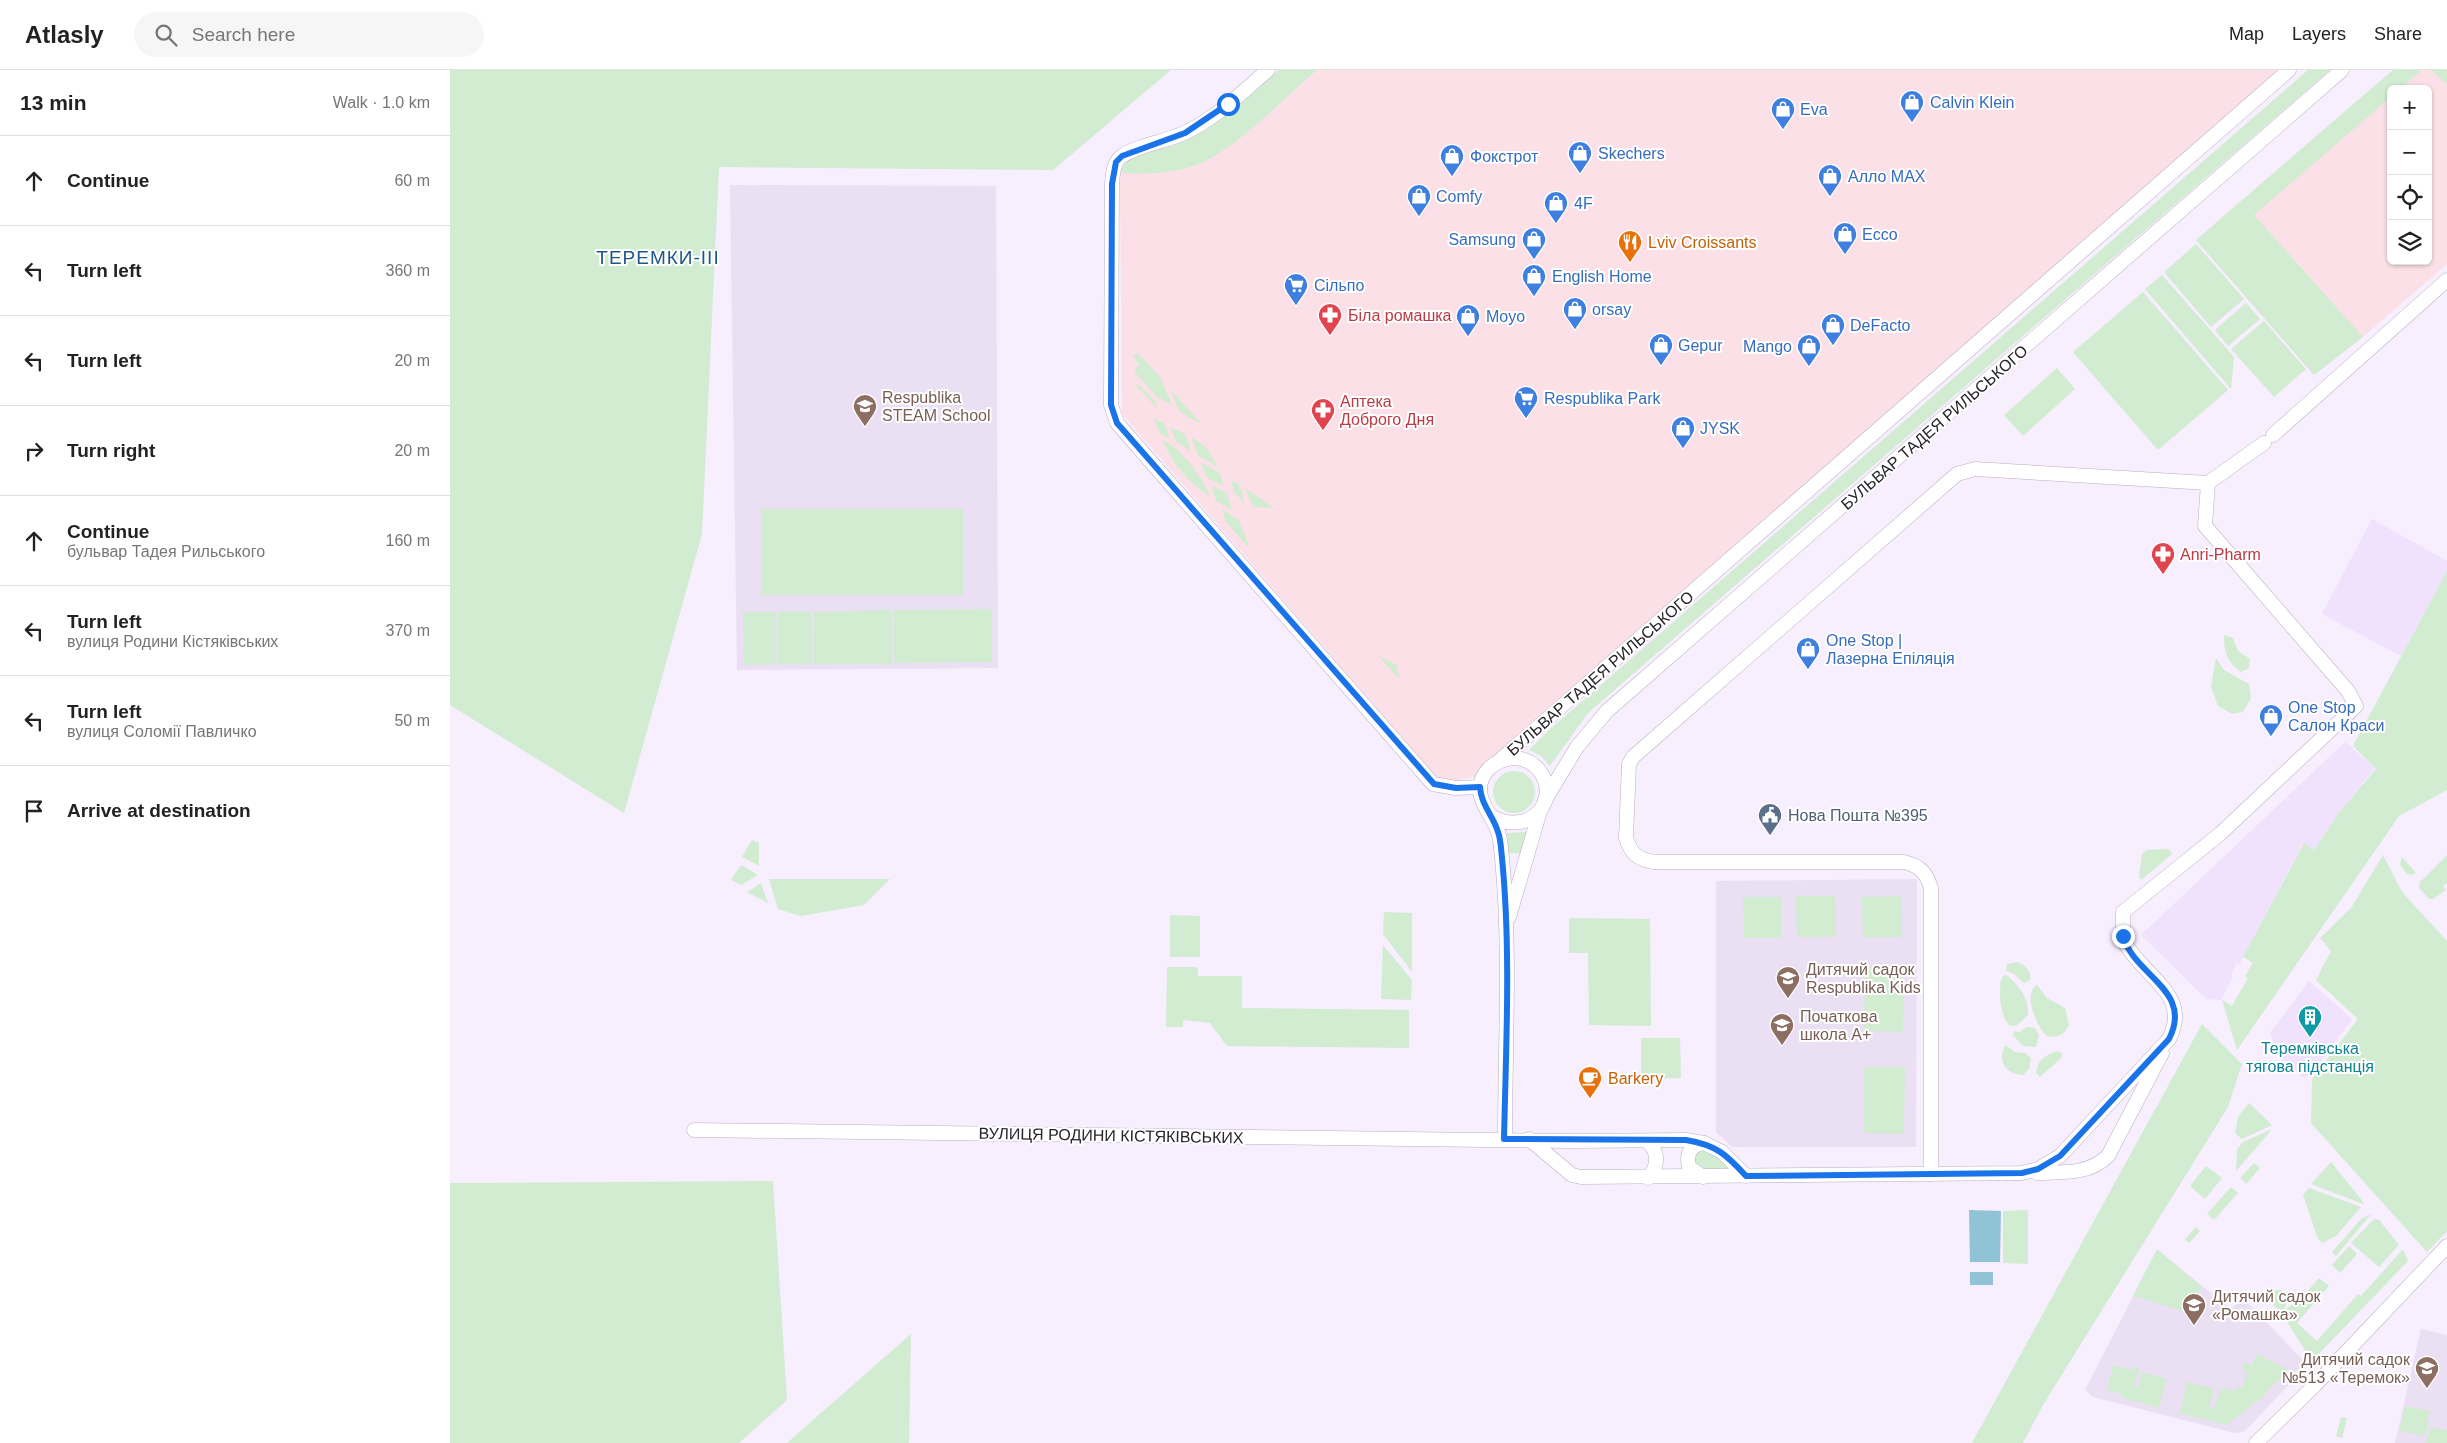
<!DOCTYPE html>
<meta charset="utf-8">
<style>
:root{--surface:#fff;--page:#f6f6f6;--text:#222;--muted:#767676;--line:#e0e0e0}
body{margin:0;font-family:Arial,sans-serif;background:var(--page);color:var(--text)}
.controls{position:absolute;right:15px;top:15px;display:grid;overflow:hidden;border-radius:8px;box-shadow:0 1px 4px #0004}
.controls button{width:45px;height:45px;display:grid;place-items:center;padding:0;border:0;border-bottom:1px solid var(--line);background:var(--surface);color:var(--text);font:25px sans-serif}
.stop{position:absolute;width:15px;height:15px;margin:-11px;border:4px solid #1a73e8;border-radius:50%;background:#fff}
.stop.end{background:#1a73e8;border-color:#fff;box-shadow:0 1px 5px #0008}
.list{margin:0;padding:0;list-style:none}
h2{display:flex;justify-content:space-between;align-items:center;height:65px;margin:0;padding:0 20px;font-size:21px}
h2 small{font-size:16px;font-weight:400;color:var(--muted)}
.list li{display:grid;grid-template-columns:32px 1fr auto;gap:15px;align-items:center;box-sizing:border-box;height:90px;padding:0 20px;border-top:1px solid var(--line)}
.list b{display:block;font-size:19px;white-space:nowrap}
.list p{margin:0;font-size:16px;white-space:nowrap;color:var(--muted)}
.list em{font-size:16px;font-style:normal;color:var(--muted)}
.icon{flex:none;width:28px;height:28px;fill:none;stroke:currentColor;stroke-width:2;stroke-linecap:round;stroke-linejoin:round}
.map{position:relative;flex:none;width:1997px;height:1373px;overflow:hidden}
header{display:flex;align-items:center;gap:30px;box-sizing:border-box;height:70px;padding:0 25px;background:var(--surface);border-bottom:1px solid var(--line)}
header strong{font-size:24px}
nav{display:flex;gap:28px;margin-inline-start:auto;font-size:18px}
.search{width:350px;height:45px;background:var(--page);display:flex;align-items:center;gap:12px;box-sizing:border-box;padding:0 18px;border-radius:28px;color:var(--muted);font-size:19px}
main{display:flex}
aside{flex:1;background:var(--surface)}
.map>svg:first-child{display:block}
.commercial{fill:#fbe1e7;fill-rule:evenodd}
.built{fill:#f0e1fc}
.education{fill:#ebdff4}
.green{fill:#d1ecd1}
.water{fill:#8fc3d5}
.lines{fill:none;stroke-linecap:round;stroke-linejoin:round}
.street-casing{stroke:#b9aec1;stroke-width:15}
.street{stroke:#fff;stroke-width:14}
.route{stroke:#1a73e8;stroke-width:6}
.labels{text-anchor:middle;stroke-width:4;stroke-linejoin:round;paint-order:stroke}
.shop-label{font-size:16px;fill:#366cbe;stroke:#fff;text-anchor:start}
.food-label{font-size:16px;fill:#c56008;stroke:#fff;text-anchor:start}
.health-label{font-size:16px;fill:#be3a42;stroke:#fff;text-anchor:start}
.education-label{font-size:16px;fill:#785e54;stroke:#fff;text-anchor:start}
.street-label{font-size:16px;fill:#28242b;stroke:#fff}
.service-label{font-size:16px;fill:#4e5e75;stroke:#fff;text-anchor:start}
.culture-label{font-size:16px;fill:#0d838f;stroke:#fff}
.quarter-label{font-size:19px;letter-spacing:1px;fill:#1f5688;stroke:#fff}
</style>
<header>
<strong>Atlasly</strong>
<div class="search"><svg class="icon" aria-label="search" viewBox="0 0 24 24"><circle cx="10" cy="10" r="6"/><path d="M15 15l6 6"/></svg>Search here</div>
<nav><a>Map</a><a>Layers</a><a>Share</a></nav>
</header>
<main>
<aside>
<h2>13 min<small>Walk · 1.0 km</small></h2>
<ul class="list">
<li><svg class="icon" aria-label="ahead" viewBox="0 0 24 24"><path d="M12 20V5M6 11l6-6 6 6"/></svg><div><b>Continue</b></div><em>60 m</em></li>
<li><svg class="icon" aria-label="left" viewBox="0 0 24 24"><path d="M17 20v-9H6M10 6l-5 5 5 5"/></svg><div><b>Turn left</b></div><em>360 m</em></li>
<li><svg class="icon" aria-label="left" viewBox="0 0 24 24"><path d="M17 20v-9H6M10 6l-5 5 5 5"/></svg><div><b>Turn left</b></div><em>20 m</em></li>
<li><svg class="icon" aria-label="right" viewBox="0 0 24 24"><path d="M7 20v-9h11M14 6l5 5-5 5"/></svg><div><b>Turn right</b></div><em>20 m</em></li>
<li><svg class="icon" aria-label="ahead" viewBox="0 0 24 24"><path d="M12 20V5M6 11l6-6 6 6"/></svg><div><b>Continue</b><p>бульвар Тадея Рильського</p></div><em>160 m</em></li>
<li><svg class="icon" aria-label="left" viewBox="0 0 24 24"><path d="M17 20v-9H6M10 6l-5 5 5 5"/></svg><div><b>Turn left</b><p>вулиця Родини Кістяківських</p></div><em>370 m</em></li>
<li><svg class="icon" aria-label="left" viewBox="0 0 24 24"><path d="M17 20v-9H6M10 6l-5 5 5 5"/></svg><div><b>Turn left</b><p>вулиця Соломії Павличко</p></div><em>50 m</em></li>
<li><svg class="icon" aria-label="arrive" viewBox="0 0 24 24"><path d="M6 21V4h12l-3 4 3 4H6"/></svg><div><b>Arrive at destination</b></div></li>
</ul>
</aside>
<div class="map">
<svg width="1997" height="1373" viewBox="0 0 1997 1373">
<rect width="100%" height="100%" fill="#f7eefe"/>
<g class="commercial">
<polygon points="829,0 1829,0 1048,684 1039,689 1024,707 992,713 672,344 670,113 671,100 679,89 724,74 755,61"/>
<path d="M1943 0H1997V194L1913 267 1864 305 1746 170ZM1941 19H1978V191H1941Z"/>
</g>
<g class="built">
<polygon points="1922,449 1997,491 1997,501 1951,586 1872,544"/>
<polygon points="1895,672 1925,698 1890,741 1864,780 1853,773 1789,895 1787,893 1784,899 1781,906 1783,907 1771,930 1756,929 1691,865"/>
<polygon points="1859,911 1902,949 1862,1003 1854,1008 1828,986 1820,963"/>
</g>
<g class="education">
<polygon points="280,115 546,116 548,598 287,600"/>
<polygon points="1467,809 1466,1077 1282,1077 1266,1062 1266,811"/>
<polygon points="1707,1180 1781,1239 1793,1228 1853,1290 1852,1296 1846,1302 1848,1305 1795,1361 1785,1363 1643,1327 1635,1320"/>
<polygon points="1971,1259 1997,1265 1997,1373 1945,1373"/>
</g>
<g class="green">
<polygon points="0,0 721,0 603,100 269,97 252,464 174,743 0,635"/>
<path d="M829 0H867C835 27 789 76 753 92 729 103 699 105 673 103L671 100 679 89 724 74 755 61Z"/>
<polygon points="1858,0 1880,0 1138,643 1100,696 1091,686 1079,680 1098,661"/>
<polygon points="1943,0 1972,0 1950,19 1941,19 1941,27 1804,145 1913,267 1864,305 1746,170"/>
<polygon points="1981,0 1997,0 1997,14"/>
<polygon points="1746,174 1794,229 1761,257 1714,202"/>
<polygon points="1712,205 1784,287 1781,319 1695,219"/>
<polygon points="1693,222 1778,320 1708,380 1623,282"/>
<polygon points="1796,233 1810,249 1778,276 1765,260"/>
<polygon points="1814,251 1856,299 1824,327 1781,279"/>
<polygon points="688,283 710,307 722,335 707,327 684,301 689,295 683,286"/>
<polygon points="1607,298 1625,319 1573,366 1554,345"/>
<polygon points="688,314 705,331 708,339 686,316"/>
<polygon points="720,320 753,355 730,342"/>
<polygon points="703,348 714,353 720,369 710,363"/>
<polygon points="720,357 735,364 741,381 727,373"/>
<polygon points="741,367 756,377 768,397 748,385"/>
<path d="M713 370C734 381 751 406 761 427 741 416 720 391 713 370Z"/>
<polygon points="750,392 770,403 774,416 757,408"/>
<polygon points="781,410 789,414 795,434 784,422"/>
<polygon points="762,416 777,423 782,440 766,431"/>
<polygon points="795,418 824,438 803,437"/>
<rect x="311" y="439" width="202" height="86"/>
<polygon points="772,440 788,449 799,475 798,477 776,452"/>
<polygon points="1997,501 1997,720 1949,746 1787,980 1772,930 1782,936 1798,908 1795,906 1803,893 1793,887 1854,773 1864,780 1890,741 1926,699 1903,676"/>
<polygon points="542,539 542,592 444,593 444,540"/>
<polygon points="441,540 442,594 364,594 364,542"/>
<polygon points="361,541 362,594 328,594 328,542"/>
<polygon points="293,542 326,542 326,594 294,595"/>
<path d="M1774 565 1783 568 1788 581 1800 589 1799 598 1791 602C1777 592 1774 582 1774 565Z"/>
<polygon points="929,586 947,595 949,606 947,607"/>
<polygon points="1766,588 1774,600 1799,614 1801,628 1793,642 1782,644 1768,636 1761,617"/>
<circle cx="1064" cy="722" r="21"/>
<polygon points="1078,762 1072,784 1059,783 1057,763"/>
<polygon points="302,770 309,773 309,796 292,787"/>
<polygon points="1719,779 1722,784 1691,810 1689,807 1692,784 1697,780"/>
<polygon points="1933,785 1952,822 1997,871 1997,1161 1977,1182 1861,1053 1862,1009 1908,949 1866,910 1881,881 1870,868 1901,838"/>
<polygon points="1997,785 1997,813 1993,816 1996,820 1983,829 1979,829 1969,818 1970,812"/>
<polygon points="1952,787 1966,803 1961,805 1957,804 1950,795"/>
<polygon points="291,795 308,805 291,815 281,810"/>
<polygon points="319,809 440,809 414,835 351,846 328,839"/>
<polygon points="311,813 318,833 297,822"/>
<polygon points="1385,826 1386,867 1347,867 1346,826"/>
<polygon points="1451,826 1452,867 1413,868 1412,827"/>
<polygon points="1293,827 1331,827 1331,868 1294,868"/>
<polygon points="934,842 962,843 962,902 933,864"/>
<polygon points="720,845 750,846 750,887 720,887"/>
<polygon points="1119,848 1200,849 1201,956 1139,955 1138,883 1119,883"/>
<polygon points="933,875 962,910 961,930 931,929"/>
<path d="M1567 892C1575 895 1582 901 1580 910L1574 913 1564 904 1556 901 1557 894Z"/>
<polygon points="717,897 747,897 748,906 792,906 792,938 959,940 959,978 777,976 760,953 733,950 733,957 716,957"/>
<polygon points="1415,897 1454,898 1453,962 1414,961"/>
<path d="M1556 905C1569 915 1579 928 1578 945L1566 956 1559 955C1549 943 1549 924 1551 910L1553 906Z"/>
<path d="M1587 915 1597 928 1615 938 1619 955C1614 965 1608 968 1597 966 1587 957 1572 924 1587 915Z"/>
<polygon points="1752,954 1792,994 1778,1037 1593,1335 1573,1373 1522,1373"/>
<polygon points="1577,957 1585,958 1589,965 1586,977 1573,976 1563,965 1564,961 1569,962"/>
<polygon points="1191,968 1230,968 1231,1008 1191,1009"/>
<path d="M1555 975 1565 982 1575 983 1581 988 1579 999 1573 1005C1556 1004 1547 992 1555 975Z"/>
<path d="M1607 981 1612 983V987L1590 1007 1586 1003C1588 989 1595 986 1607 981Z"/>
<polygon points="1414,997 1455,997 1454,1064 1414,1063"/>
<polygon points="1799,1033 1822,1055 1792,1069 1785,1063 1788,1047"/>
<polygon points="1822,1059 1786,1101 1787,1079 1793,1072"/>
<path d="M1256 1078 1263 1081 1283 1100C1270 1100 1254 1103 1243 1095L1242 1083Z"/>
<polygon points="1881,1092 1914,1133 1913,1134 1861,1114"/>
<polygon points="1804,1093 1810,1098 1796,1114 1790,1108"/>
<polygon points="1756,1096 1772,1108 1755,1129 1740,1116"/>
<polygon points="323,1111 337,1330 289,1373 0,1373 0,1113"/>
<polygon points="1781,1117 1788,1123 1764,1150 1757,1144"/>
<polygon points="1859,1118 1911,1137 1886,1166 1872,1173 1868,1169 1853,1125"/>
<polygon points="1578,1140 1578,1194 1553,1193 1553,1141"/>
<polygon points="1921,1144 1886,1186 1882,1182 1912,1148"/>
<polygon points="1924,1149 1929,1150 1949,1175 1929,1197 1901,1173"/>
<polygon points="1746,1157 1750,1161 1739,1173 1735,1169"/>
<polygon points="1899,1176 1907,1184 1890,1203 1882,1195"/>
<polygon points="1707,1179 1752,1217 1736,1242 1683,1226"/>
<polygon points="1953,1179 1958,1191 1862,1291 1835,1249 1837,1238 1848,1232 1869,1208 1879,1216 1847,1253 1867,1271 1908,1224 1911,1226"/>
<polygon points="1831,1220 1839,1224 1833,1245 1821,1232 1801,1222"/>
<polygon points="461,1264 459,1373 337,1373"/>
<polygon points="1806,1284 1839,1299 1815,1324 1813,1330 1811,1328 1777,1355 1730,1343 1737,1312 1764,1319 1759,1338 1764,1339 1770,1320 1774,1321 1775,1318 1785,1321 1786,1317 1792,1318 1797,1301 1792,1299 1794,1293 1803,1295"/>
<polygon points="1663,1295 1682,1300 1684,1297 1689,1298 1684,1317 1688,1318 1692,1302 1717,1309 1709,1338 1671,1327 1672,1324 1657,1320"/>
<polygon points="1955,1336 1980,1341 1975,1366 1949,1361"/>
<polygon points="1891,1347 1897,1348 1892,1368 1886,1366"/>
<polygon points="1980,1357 1997,1360 1997,1373 1976,1373"/>
</g>
<g class="water">
<polygon points="1519,1140 1551,1141 1550,1192 1520,1192"/>
<rect x="1520" y="1202" width="23" height="13"/>
</g>
<g class="lines">
<g class="street-casing">
<g id="street">
<path d="M818 0C792 22 765 49 734 63 715 72 690 74 672 86 663 92 663 104 662 114L661 335 667 353 983 714 1006 718 1030 717"/>
<polyline points="1823,365 1997,210"/>
<polyline points="1049,691 1839,0"/>
<polyline points="1095,730 1127,677 1157,641 1892,0"/>
<path d="M1041 746C1078 768 1114 730 1088 699 1070 678 1033 690 1030 717 1029 734 1043 746 1048 762 1051 770 1051 780 1052 788 1061 881 1055 976 1055 1069"/>
<polyline points="1059,847 1090,741"/>
<polyline points="244,1060 1123,1071 1236,1070 1254,1073 1272,1082 1296,1106"/>
<path d="M1079 1069 1122 1105 1131 1107 1572 1103 1588 1099 1610 1086 1719 969C1742 925 1694 907 1675 873L1673 867V842L1770 764 1906 636 1898 621 1755 456 1758 413 1814 373"/>
<path d="M1197 1071C1209 1081 1209 1096 1198 1108"/>
<path d="M1587 1103C1613 1102 1638 1105 1658 1086L1712 983"/>
<path d="M1481 1104V818C1476 802 1470 796 1454 792H1203C1187 789 1181 783 1176 768L1179 694 1183 687 1507 404 1525 399 1758 413"/>
<path d="M1253 1107 1239 1097C1236 1084 1240 1075 1254 1073"/>
<polyline points="1806,1373 1865,1315 1997,1176"/>
</g>
</g>
<use href="#street" class="street"/>
</g>
<g class="lines">
<path class="route" d="M778 34 735 63 672 86 666 92 662 114 661 335 667 353 984 714 1006 718 1030 717C1031 735 1043 745 1048 762 1051 770 1051 780 1052 788 1061 879 1056 977 1054 1069L1236 1070C1266 1075 1276 1084 1296 1106L1572 1103 1588 1099 1610 1086 1719 969C1744 920 1684 906 1673 866"/>
</g>
<defs>
<g id="shop-pin" transform="scale(1.25)"><path d="M0 17L-7.5 6A9.5 9.5 0 1 1 7.5 6Z" fill="#3f7fe0" stroke="#fff"/><path d="M-5-2.5h2.3a2.7 3.5 0 0 1 5.4 0H5L5.5 6h-11ZM-1.5-2.5h3a1.5 2.3 0 0 0-3 0Z" fill="#fff"/></g>
<g id="restaurant-pin" transform="scale(1.25)"><path d="M0 17L-7.5 6A9.5 9.5 0 1 1 7.5 6Z" fill="#e8710a" stroke="#fff"/><path d="M-5-6h1v4h1v-4h1v4h1v-4h1v5L-1.5 .5V6h-2V.5L-5-1ZM5-6V6H3V1.5H1.5Q1.5-4 5-6Z" fill="#fff"/></g>
<g id="supermarket-pin" transform="scale(1.25)"><path d="M0 17L-7.5 6A9.5 9.5 0 1 1 7.5 6Z" fill="#3f7fe0" stroke="#fff"/><path d="M-6-5.5h2.5l.6 2H6L4.5 2H-2.5L-4.4-4H-6ZM-1.5 3.2a1.3 1.3 0 1 0 .1 0ZM3 3.2a1.3 1.3 0 1 0 .1 0Z" fill="#fff"/></g>
<g id="pharmacy-pin" transform="scale(1.25)"><path d="M0 17L-7.5 6A9.5 9.5 0 1 1 7.5 6Z" fill="#e0444e" stroke="#fff"/><path d="M-2-6h4v4h4v4h-4v4h-4v-4h-4v-4h4Z" fill="#fff"/></g>
<g id="school-pin" transform="scale(1.25)"><path d="M0 17L-7.5 6A9.5 9.5 0 1 1 7.5 6Z" fill="#8d6e63" stroke="#fff"/><path d="M0-5L7-2L0 1L-7-2ZM-4 1L0 2.5L4 1V4Q0 6-4 4Z" fill="#fff"/></g>
<g id="civic-pin" transform="scale(1.25)"><path d="M0 17L-7.5 6A9.5 9.5 0 1 1 7.5 6Z" fill="#5c6f8a" stroke="#fff"/><path d="M-.6-6.5H3V-4.5H.6V-3L4-1V1h2V6H-6V1h2V-1L-.6-3ZM-1.2 2.5V6h2.4V2.5Z" fill="#fff"/></g>
<g id="building-pin" transform="scale(1.25)"><path d="M0 17L-7.5 6A9.5 9.5 0 1 1 7.5 6Z" fill="#0f9aa8" stroke="#fff"/><path d="M-4-6H4V6H1V3H-1V6H-4ZM-2.5-4.3h1.7v1.8h-1.7ZM.8-4.3h1.7v1.8H.8ZM-2.5-1h1.7V.8h-1.7ZM.8-1h1.7V.8H.8Z" fill="#fff"/></g>
<g id="cafe-pin" transform="scale(1.25)"><path d="M0 17L-7.5 6A9.5 9.5 0 1 1 7.5 6Z" fill="#e8710a" stroke="#fff"/><path d="M-5.5-4.5H6V0H3Q3 3.5 0 3.5H-2.5Q-5.5 3.5-5.5 0ZM3-3.2v2h1.7v-2ZM-6 4.5H4V6H-6Z" fill="#fff"/></g>
</defs>
<g fill-rule="evenodd">
<use href="#shop-pin" x="1462" y="32"/>
<use href="#shop-pin" x="1333" y="39"/>
<use href="#shop-pin" x="1130" y="83"/>
<use href="#shop-pin" x="1002" y="86"/>
<use href="#shop-pin" x="1380" y="106"/>
<use href="#shop-pin" x="969" y="126"/>
<use href="#shop-pin" x="1106" y="133"/>
<use href="#shop-pin" x="1395" y="164"/>
<use href="#shop-pin" x="1084" y="169"/>
<use href="#restaurant-pin" x="1180" y="172"/>
<use href="#shop-pin" x="1084" y="206"/>
<use href="#supermarket-pin" x="846" y="215"/>
<use href="#shop-pin" x="1125" y="239"/>
<use href="#pharmacy-pin" x="880" y="245"/>
<use href="#shop-pin" x="1018" y="246"/>
<use href="#shop-pin" x="1383" y="255"/>
<use href="#shop-pin" x="1211" y="275"/>
<use href="#shop-pin" x="1359" y="276"/>
<use href="#supermarket-pin" x="1076" y="328"/>
<use href="#school-pin" x="415" y="336"/>
<use href="#pharmacy-pin" x="873" y="340"/>
<use href="#shop-pin" x="1233" y="358"/>
<use href="#pharmacy-pin" x="1713" y="484"/>
<use href="#shop-pin" x="1358" y="579"/>
<use href="#shop-pin" x="1821" y="646"/>
<use href="#civic-pin" x="1320" y="745"/>
<use href="#school-pin" x="1338" y="908"/>
<use href="#building-pin" x="1860" y="947"/>
<use href="#school-pin" x="1332" y="955"/>
<use href="#cafe-pin" x="1140" y="1008"/>
<use href="#school-pin" x="1744" y="1235"/>
<use href="#school-pin" x="1977" y="1298"/>
</g>
<g class="labels">
<g class="shop-label">
<text x="1480" y="38">Calvin Klein</text>
<text x="1350" y="45">Eva</text>
<text x="1148" y="89">Skechers</text>
<text x="1020" y="92">Фокстрот</text>
<text x="1398" y="112">Алло MAX</text>
<text x="986" y="132">Comfy</text>
<text x="1124" y="139">4F</text>
<text x="1412" y="170">Ecco</text>
<text x="1066" y="175" text-anchor="end">Samsung</text>
<text x="1102" y="212">English Home</text>
<text x="864" y="221">Сільпо</text>
<text x="1142" y="245">orsay</text>
<text x="1036" y="252">Moyo</text>
<text x="1400" y="261">DeFacto</text>
<text x="1228" y="281">Gepur</text>
<text x="1342" y="282" text-anchor="end">Mango</text>
<text x="1094" y="334">Respublika Park</text>
<text x="1250" y="364">JYSK</text>
<text x="1376" y="576">One Stop |<tspan x="1376" dy="18">Лазерна Епіляція</tspan></text>
<text x="1838" y="643">One Stop<tspan x="1838" dy="18">Салон Краси</tspan></text>
</g>
<g class="food-label">
<text x="1198" y="178">Lviv Croissants</text>
<text x="1158" y="1014">Barkery</text>
</g>
<g class="health-label">
<text x="898" y="251">Біла ромашка</text>
<text x="890" y="337">Аптека<tspan x="890" dy="18">Доброго Дня</tspan></text>
<text x="1730" y="490">Anri-Pharm</text>
</g>
<g class="education-label">
<text x="432" y="333">Respublika<tspan x="432" dy="18">STEAM School</tspan></text>
<text x="1356" y="905">Дитячий садок<tspan x="1356" dy="18">Respublika Kids</tspan></text>
<text x="1350" y="952">Початкова<tspan x="1350" dy="18">школа А+</tspan></text>
<text x="1762" y="1232">Дитячий садок<tspan x="1762" dy="18">«Ромашка»</tspan></text>
<text x="1960" y="1295" text-anchor="end">Дитячий садок<tspan x="1960" dy="18">№513 «Теремок»</tspan></text>
</g>
<g class="street-label">
<text transform="translate(1484 357) rotate(-41)" y="6">БУЛЬВАР ТАДЕЯ РИЛЬСЬКОГО</text>
<text transform="translate(1150 603) rotate(-41)" y="6">БУЛЬВАР ТАДЕЯ РИЛЬСЬКОГО</text>
<text transform="translate(661 1065) rotate(1)" y="6">ВУЛИЦЯ РОДИНИ КІСТЯКІВСЬКИХ</text>
</g>
<g class="service-label">
<text x="1338" y="751">Нова Пошта №395</text>
</g>
<g class="culture-label">
<text x="1860" y="984">Теремківська<tspan x="1860" dy="18">тягова підстанція</tspan></text>
</g>
<g class="quarter-label">
<text x="208" y="194">ТЕРЕМКИ-III</text>
</g>
</g>
</svg>
<div class="controls">
<button>+</button>
<button>−</button>
<button><svg class="icon" aria-label="locate" viewBox="0 0 24 24"><circle cx="12" cy="12" r="6"/><path d="M12 2v4M12 18v4M2 12h4M18 12h4"/></svg></button>
<button><svg class="icon" aria-label="layers" viewBox="0 0 24 24"><path d="M12 4l9 5-9 5-9-5zM3 14l9 5 9-5"/></svg></button>
</div>
<div class="stop" style="left:778px;top:34px"></div>
<div class="stop end" style="left:1673px;top:866px"></div>
</div>
</main>
